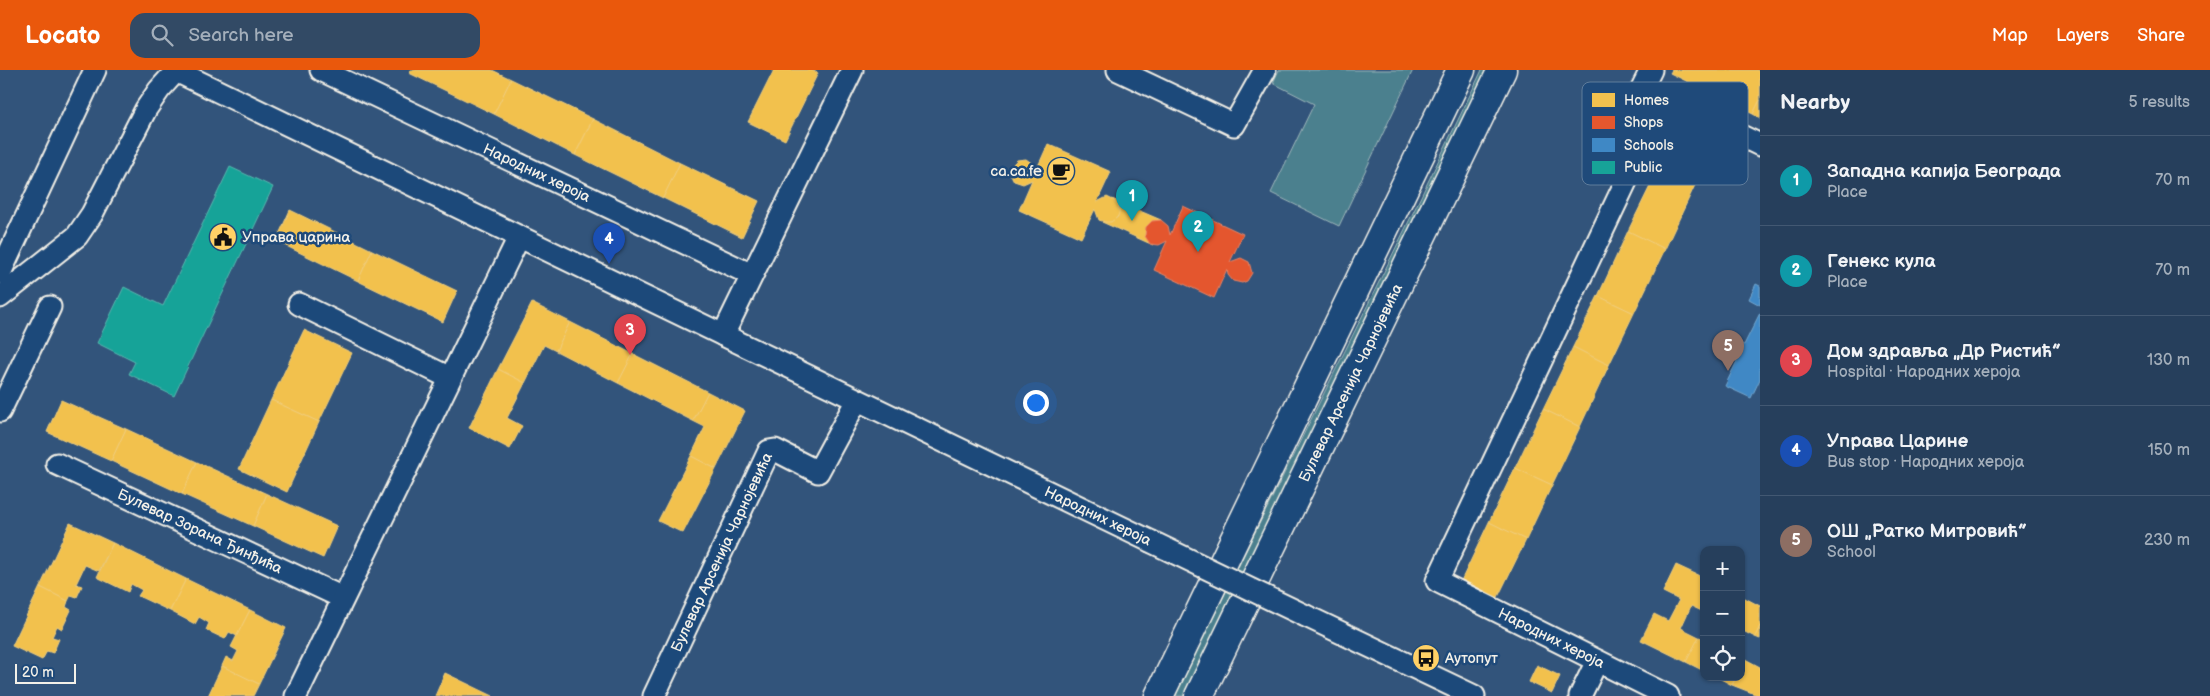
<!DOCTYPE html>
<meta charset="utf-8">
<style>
:root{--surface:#263f5c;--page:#324a65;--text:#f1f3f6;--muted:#a4afbb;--line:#425872;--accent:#ea580c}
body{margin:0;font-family:"Balsamiq Sans",sans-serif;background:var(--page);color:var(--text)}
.controls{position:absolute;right:15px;bottom:15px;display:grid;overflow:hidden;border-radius:10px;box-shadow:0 1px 4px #0004}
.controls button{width:45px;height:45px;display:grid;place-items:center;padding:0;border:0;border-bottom:1px solid var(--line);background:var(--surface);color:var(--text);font:25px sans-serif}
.scale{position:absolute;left:15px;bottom:12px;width:61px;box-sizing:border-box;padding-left:5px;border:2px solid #f4f1e8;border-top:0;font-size:14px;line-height:18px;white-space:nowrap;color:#f4f1e8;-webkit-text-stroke:4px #1f4a7a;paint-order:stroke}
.you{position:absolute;left:1035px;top:332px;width:18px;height:18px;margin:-12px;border:4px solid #fff;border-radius:50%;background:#1a73e8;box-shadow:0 0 0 8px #1a73e833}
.badge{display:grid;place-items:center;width:32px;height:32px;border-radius:50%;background:var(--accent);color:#fff;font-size:16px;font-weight:700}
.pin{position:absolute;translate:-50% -41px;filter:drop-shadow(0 1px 2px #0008)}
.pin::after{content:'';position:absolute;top:26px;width:18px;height:15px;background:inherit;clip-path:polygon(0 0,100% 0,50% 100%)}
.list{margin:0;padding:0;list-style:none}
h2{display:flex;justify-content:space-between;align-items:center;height:65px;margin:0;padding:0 20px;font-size:21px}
h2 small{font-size:16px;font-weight:400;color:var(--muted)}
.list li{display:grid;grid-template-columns:32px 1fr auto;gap:15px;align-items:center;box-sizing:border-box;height:90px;padding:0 20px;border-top:1px solid var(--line)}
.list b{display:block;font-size:19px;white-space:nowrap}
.list p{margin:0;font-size:16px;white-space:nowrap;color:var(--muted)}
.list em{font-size:16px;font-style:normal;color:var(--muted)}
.icon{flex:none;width:28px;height:28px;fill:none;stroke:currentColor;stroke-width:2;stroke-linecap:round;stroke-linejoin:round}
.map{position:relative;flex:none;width:1760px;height:626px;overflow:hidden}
header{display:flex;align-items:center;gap:30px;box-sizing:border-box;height:70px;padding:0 25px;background:var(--accent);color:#fff}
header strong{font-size:24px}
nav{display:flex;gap:28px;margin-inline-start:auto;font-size:18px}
.search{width:350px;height:45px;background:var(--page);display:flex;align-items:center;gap:12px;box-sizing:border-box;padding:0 18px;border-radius:15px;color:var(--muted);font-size:19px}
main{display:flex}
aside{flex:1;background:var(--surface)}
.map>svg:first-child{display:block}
.green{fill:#4b808e;stroke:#a0b8bb}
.homes{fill:#f2c14e;stroke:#f3cf7c}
.shops{fill:#e4572e;stroke:#e98566}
.schools{fill:#3f88c5;stroke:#75a8d0}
.public{fill:#17a398;stroke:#59bab0}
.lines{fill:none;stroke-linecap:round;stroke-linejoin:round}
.minor-casing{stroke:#f4f1e8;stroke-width:25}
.highway-casing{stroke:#f4f1e8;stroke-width:31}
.minor{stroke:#1f4a7a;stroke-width:21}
.highway{stroke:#1f4a7a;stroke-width:28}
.minor-bridge-casing{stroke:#f4f1e8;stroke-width:25;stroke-linecap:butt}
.minor-bridge{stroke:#1f4a7a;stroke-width:21}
.labels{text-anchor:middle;stroke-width:5;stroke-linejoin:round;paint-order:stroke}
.poi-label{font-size:15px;fill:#f4f1e8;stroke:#1f4a7a;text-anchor:start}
.street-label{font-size:15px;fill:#f4f1e8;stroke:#1f4a7a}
.key{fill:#1f4a7a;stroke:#5f7c9b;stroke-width:1}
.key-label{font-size:14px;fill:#f4f1e8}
</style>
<header>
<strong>Locato</strong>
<div class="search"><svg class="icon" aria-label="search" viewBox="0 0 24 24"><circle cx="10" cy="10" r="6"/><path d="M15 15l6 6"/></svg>Search here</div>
<nav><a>Map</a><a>Layers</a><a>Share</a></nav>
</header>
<main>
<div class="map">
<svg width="1760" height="626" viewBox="0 0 1760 626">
<rect width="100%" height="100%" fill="#32547b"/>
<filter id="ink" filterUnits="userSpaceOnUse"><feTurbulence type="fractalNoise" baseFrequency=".02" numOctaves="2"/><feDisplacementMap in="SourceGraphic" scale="10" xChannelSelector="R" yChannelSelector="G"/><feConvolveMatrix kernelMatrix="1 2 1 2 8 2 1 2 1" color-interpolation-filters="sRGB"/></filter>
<g filter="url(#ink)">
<g class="green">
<polygon points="1279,0 1413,0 1339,156 1271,123 1314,34 1273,13"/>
<path d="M1482 0H1498L1192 626H1175C1276 417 1382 210 1482 0Z"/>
</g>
<g class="homes">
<polygon points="411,0 492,0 511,9 494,44 409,3"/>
<polygon points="774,0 811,0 818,3 785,70 748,52"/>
<polygon points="1672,0 1757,0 1760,2 1760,30 1753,44 1670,3"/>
<polygon points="511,9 593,49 575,85 494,44"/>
<polygon points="1760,30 1760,48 1753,44"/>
<polygon points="593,49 680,93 663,128 575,85"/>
<polygon points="1048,74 1111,102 1097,132 1107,127 1117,132 1120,143 1115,150 1108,153 1099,150 1095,139 1081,168 1019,140 1032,110 1023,114 1014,111 1010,103 1012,95 1017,90 1026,89 1033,94 1035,103"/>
<polygon points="680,93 759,131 742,167 663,128"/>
<polygon points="1660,96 1696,113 1665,179 1628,161"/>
<polygon points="1112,129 1161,150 1152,151 1146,157 1145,166 1153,175 1102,152 1111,152 1118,147 1120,138"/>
<polygon points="290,140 372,180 358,211 276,171"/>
<polygon points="1628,161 1665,179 1634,243 1598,226"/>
<polygon points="372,180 457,221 443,252 358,211"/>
<polygon points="1598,226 1634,243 1609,295 1573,277"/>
<polygon points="532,233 570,252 556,281 544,275 525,313 498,299"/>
<polygon points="570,252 633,284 618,313 556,281"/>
<polygon points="304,260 352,283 319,352 271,330"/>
<polygon points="1573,277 1609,295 1580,357 1543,339"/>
<polygon points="633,284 708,322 693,351 618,313"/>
<polygon points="498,299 525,313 507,348 522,356 510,379 469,358"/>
<polygon points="708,322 745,341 716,399 691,386 705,357 693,351"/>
<polygon points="61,330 126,359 111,391 47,362"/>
<polygon points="271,330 319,352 287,422 239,399"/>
<polygon points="1543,339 1580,357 1552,415 1515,398"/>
<polygon points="126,359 197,392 182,424 111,391"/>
<polygon points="691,386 716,399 683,463 658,451"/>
<polygon points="197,392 267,424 253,456 182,424"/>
<polygon points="1515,398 1552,415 1526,470 1489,452"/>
<polygon points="267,424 337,456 323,488 253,456"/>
<polygon points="1489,452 1526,470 1497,529 1461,511"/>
<polygon points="70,453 113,473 99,501 85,495 76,514 82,516 77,527 71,525 68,531 40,517"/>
<polygon points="113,473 186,509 170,541 138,526 142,520 131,514 128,522 97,507"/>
<polygon points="1676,495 1704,508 1704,542 1691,536 1681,558 1699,567 1686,592 1641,570 1654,544 1668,551 1679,530 1663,522"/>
<polygon points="186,509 250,540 237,566 229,562 225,569 206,560 209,553 199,547 195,554 170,541"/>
<polygon points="40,517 68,531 66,537 71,540 62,559 57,556 52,567 59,569 53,583 47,581 42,590 12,576"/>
<polygon points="1741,526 1760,536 1760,556 1755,567 1741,560"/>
<polygon points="250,540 286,558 259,614 222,596 226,587 233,591 238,581 231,577"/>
<polygon points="1760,556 1760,569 1755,567"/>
<polygon points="1699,567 1704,569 1704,601 1686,592"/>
<polygon points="1745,589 1760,597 1760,626 1732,615 1736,607 1741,607 1741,596"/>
<polygon points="1537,595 1560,606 1552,623 1529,612"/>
<polygon points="222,596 259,614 253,626 208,626"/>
<polygon points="445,603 493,626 435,626"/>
<polygon points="1717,607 1736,607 1732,615"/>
</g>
<polygon class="shops" points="1183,136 1243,164 1230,192 1241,188 1249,192 1252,203 1247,211 1242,213 1233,211 1228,205 1227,199 1214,228 1154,200 1167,171 1159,175 1150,174 1145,166 1146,157 1152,151 1161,150 1168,156 1170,165"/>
<g class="schools">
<polygon points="1756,214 1760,216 1760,235 1749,229"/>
<polygon points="1760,243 1760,309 1751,328 1725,316 1737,291 1723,285 1731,269 1744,275"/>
</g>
<polygon class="public" points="230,97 273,117 174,326 129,304 135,292 97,273 124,217 163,236"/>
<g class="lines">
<g class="minor-casing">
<g id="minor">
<path id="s1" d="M174 0 1150 471"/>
<path id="s2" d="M321 0 752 205"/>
<polyline points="1118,0 1234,55 1265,0"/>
<polyline points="1651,0 1642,18 1760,75"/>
<path id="s3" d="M1665 29 1437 511 1668 626"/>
<polyline points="0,203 95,0"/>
<polyline points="0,227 77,166 92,144 146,39 159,20 177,0"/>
<polyline points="299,234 450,308"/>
<polyline points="723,265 852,0"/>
<polyline points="0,341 50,237"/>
<path id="s4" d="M57 394 343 528"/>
<polyline points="1306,546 1474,626"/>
<polyline points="296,626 519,167"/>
<path id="s5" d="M654 626 769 381 775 380 818 402 857 330"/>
<polyline points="1580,626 1597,591"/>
</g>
</g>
<g class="highway-casing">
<g id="highway">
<polyline points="1159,626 1461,0"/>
<path id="s6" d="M1199 626 1502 0"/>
</g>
</g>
<use href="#minor" class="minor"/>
<use href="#highway" class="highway"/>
<g class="minor-bridge-casing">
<polyline id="minor-bridge" points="1150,471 1306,546"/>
</g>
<use href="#minor-bridge" class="minor-bridge"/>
</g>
</g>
<defs>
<g id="cafe-disc" transform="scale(1.4375)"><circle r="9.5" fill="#ffd166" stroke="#1f4a7a"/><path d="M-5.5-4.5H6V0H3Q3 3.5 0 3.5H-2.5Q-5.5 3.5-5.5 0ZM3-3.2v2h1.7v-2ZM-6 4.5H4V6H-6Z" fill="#111"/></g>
<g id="civic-disc" transform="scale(1.4375)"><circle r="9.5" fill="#ffd166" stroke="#1f4a7a"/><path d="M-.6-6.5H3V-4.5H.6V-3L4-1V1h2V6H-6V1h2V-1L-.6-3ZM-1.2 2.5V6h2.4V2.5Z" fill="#111"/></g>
<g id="bus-disc" transform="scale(1.4375)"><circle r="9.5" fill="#ffd166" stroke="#1f4a7a"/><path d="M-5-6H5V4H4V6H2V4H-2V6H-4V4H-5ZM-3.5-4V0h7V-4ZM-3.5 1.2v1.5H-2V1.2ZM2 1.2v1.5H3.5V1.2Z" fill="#111"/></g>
</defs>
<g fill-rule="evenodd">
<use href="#cafe-disc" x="1061" y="101"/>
<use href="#civic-disc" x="223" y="167"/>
<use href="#bus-disc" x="1426" y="588"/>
</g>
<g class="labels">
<g class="poi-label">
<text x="1042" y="106" text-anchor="end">ca.ca.fe</text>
<text x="242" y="172">Управа царина</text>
<text x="1445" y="593">Аутопут</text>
</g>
<g class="street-label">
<text dy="5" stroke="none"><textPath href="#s2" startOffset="239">Народних хероја</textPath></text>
<text dy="5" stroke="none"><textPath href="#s6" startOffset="348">Булевар Арсенија Чарнојевића</textPath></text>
<text dy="5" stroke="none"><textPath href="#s1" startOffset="1026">Народних хероја</textPath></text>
<text dy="5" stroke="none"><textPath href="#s4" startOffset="158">Булевар Зорана Ђинђића</textPath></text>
<text dy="5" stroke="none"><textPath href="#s5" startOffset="159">Булевар Арсенија Чарнојевића</textPath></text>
<text dy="5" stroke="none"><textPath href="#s3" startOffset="661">Народних хероја</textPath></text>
</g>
</g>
<rect x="1582" y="12" width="166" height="103" rx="8" class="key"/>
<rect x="1592" y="23" width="23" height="14" fill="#f2c14e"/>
<rect x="1592" y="46" width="23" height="13" fill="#e4572e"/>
<rect x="1592" y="68" width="23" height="14" fill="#3f88c5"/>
<rect x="1592" y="91" width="23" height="13" fill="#17a398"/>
<g class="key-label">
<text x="1624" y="35">Homes</text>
<text x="1624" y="57">Shops</text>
<text x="1624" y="80">Schools</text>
<text x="1624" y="102">Public</text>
</g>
</svg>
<div class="controls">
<button>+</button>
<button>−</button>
<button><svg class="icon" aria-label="locate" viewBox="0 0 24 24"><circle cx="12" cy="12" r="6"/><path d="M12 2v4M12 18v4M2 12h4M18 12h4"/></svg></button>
</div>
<div class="scale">20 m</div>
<div class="you"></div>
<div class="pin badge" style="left:1132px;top:151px;background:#0f9aa8">1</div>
<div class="pin badge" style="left:1198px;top:182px;background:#0f9aa8">2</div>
<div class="pin badge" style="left:630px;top:285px;background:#e0444e">3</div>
<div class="pin badge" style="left:609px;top:194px;background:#1a4fb4">4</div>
<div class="pin badge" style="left:1728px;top:301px;background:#8d6e63">5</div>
</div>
<aside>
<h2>Nearby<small>5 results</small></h2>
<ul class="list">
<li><span class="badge" style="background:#0f9aa8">1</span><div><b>Западна капија Београда</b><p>Place</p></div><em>70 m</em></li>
<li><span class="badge" style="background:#0f9aa8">2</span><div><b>Генекс кула</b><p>Place</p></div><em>70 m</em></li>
<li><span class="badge" style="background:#e0444e">3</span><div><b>Дом здравља „Др Ристић”</b><p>Hospital · Народних хероја</p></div><em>130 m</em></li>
<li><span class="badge" style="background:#1a4fb4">4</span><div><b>Управа Царине</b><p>Bus stop · Народних хероја</p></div><em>150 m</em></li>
<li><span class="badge" style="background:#8d6e63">5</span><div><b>ОШ „Ратко Митровић”</b><p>School</p></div><em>230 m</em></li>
</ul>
</aside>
</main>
